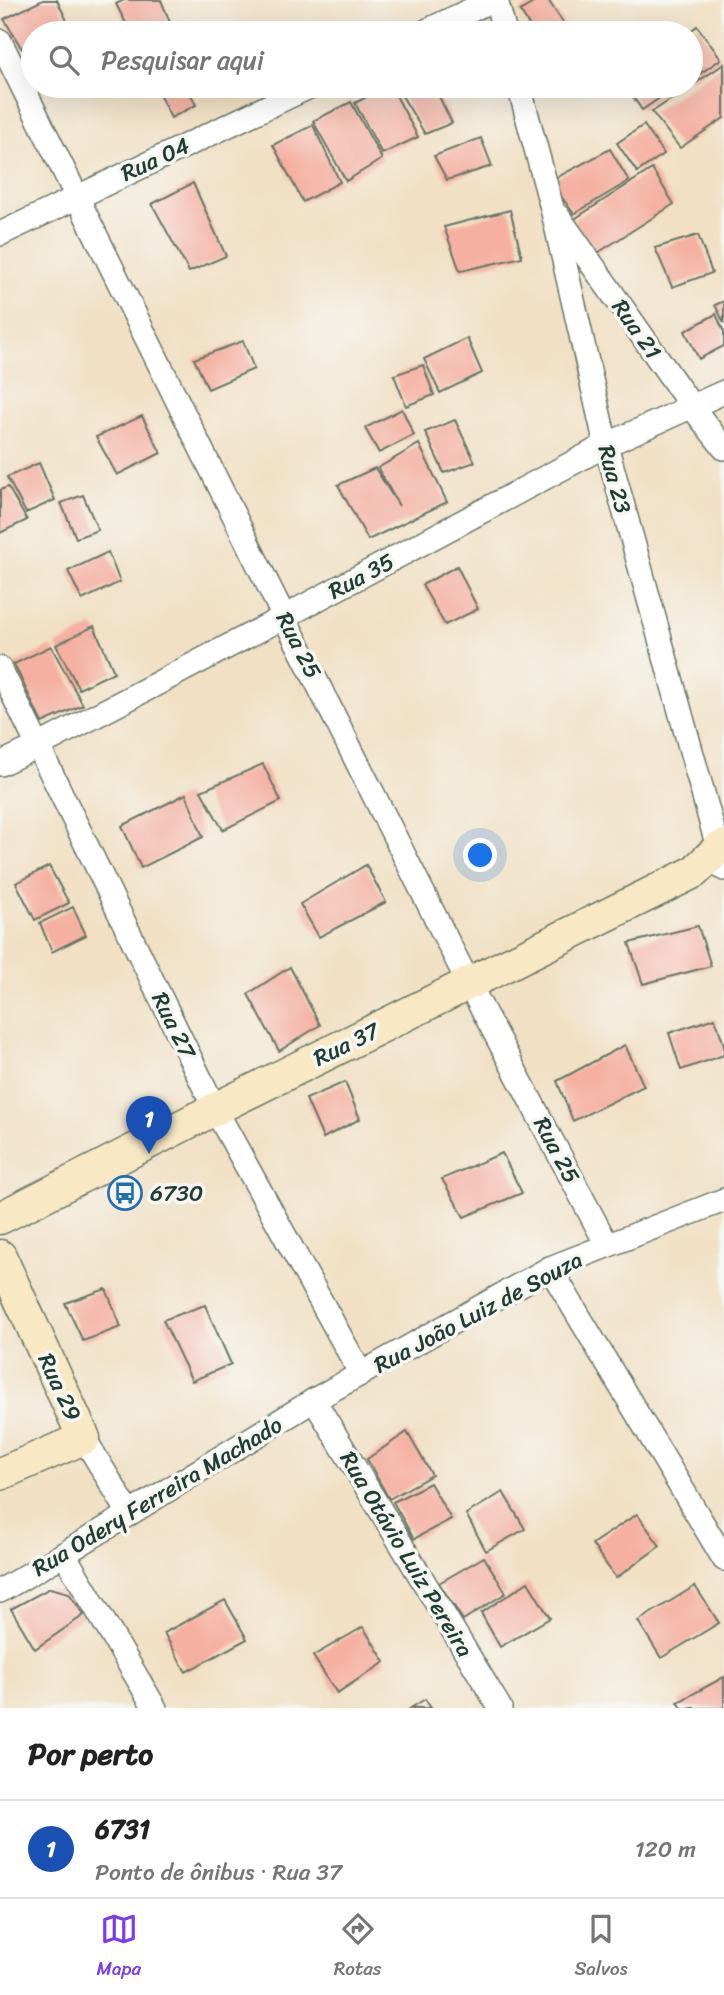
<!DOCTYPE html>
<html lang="pt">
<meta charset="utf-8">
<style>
:root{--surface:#fff;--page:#f2f2f2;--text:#222;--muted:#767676;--line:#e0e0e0;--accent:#7c3aed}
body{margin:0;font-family:Sriracha,sans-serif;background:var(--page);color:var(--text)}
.you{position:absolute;left:481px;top:856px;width:24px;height:24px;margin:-18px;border:5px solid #fff;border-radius:50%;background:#1a73e8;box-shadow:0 0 0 10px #1a73e833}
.badge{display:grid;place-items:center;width:46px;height:46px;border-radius:50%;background:var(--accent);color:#fff;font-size:23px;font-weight:700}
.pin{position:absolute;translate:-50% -58px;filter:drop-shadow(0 2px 4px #0008)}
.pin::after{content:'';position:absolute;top:37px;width:24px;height:21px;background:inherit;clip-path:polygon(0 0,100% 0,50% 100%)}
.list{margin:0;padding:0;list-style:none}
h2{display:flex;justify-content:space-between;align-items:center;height:91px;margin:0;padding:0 28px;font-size:30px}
h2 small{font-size:23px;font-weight:400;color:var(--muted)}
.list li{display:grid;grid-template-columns:46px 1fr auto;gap:21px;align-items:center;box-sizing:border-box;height:98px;padding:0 28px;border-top:2px solid var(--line)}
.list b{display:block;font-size:26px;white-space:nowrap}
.list p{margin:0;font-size:23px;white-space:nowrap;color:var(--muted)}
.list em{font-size:23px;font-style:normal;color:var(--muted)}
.icon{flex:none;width:38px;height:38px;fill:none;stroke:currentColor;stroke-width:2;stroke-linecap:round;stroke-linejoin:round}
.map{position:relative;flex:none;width:724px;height:1708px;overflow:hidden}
.search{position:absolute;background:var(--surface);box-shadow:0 7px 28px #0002;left:21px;right:21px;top:21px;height:77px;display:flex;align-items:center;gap:18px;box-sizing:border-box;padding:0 24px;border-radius:38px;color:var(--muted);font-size:26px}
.sheet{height:189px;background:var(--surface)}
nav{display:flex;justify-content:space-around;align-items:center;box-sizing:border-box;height:98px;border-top:2px solid var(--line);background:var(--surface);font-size:19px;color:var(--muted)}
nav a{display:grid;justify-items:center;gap:4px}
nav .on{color:var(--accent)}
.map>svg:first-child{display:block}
.building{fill:#f5b0a1}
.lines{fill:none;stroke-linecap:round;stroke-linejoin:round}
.street-casing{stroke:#687666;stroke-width:26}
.secondary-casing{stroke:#687666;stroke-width:35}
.street{stroke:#fff;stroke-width:23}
.secondary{stroke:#f8e8c3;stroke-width:32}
.labels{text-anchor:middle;stroke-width:7;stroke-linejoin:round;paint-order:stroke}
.street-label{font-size:23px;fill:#1f3d34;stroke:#f6f6f2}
.poi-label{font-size:23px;fill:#1f3d34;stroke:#f6f6f2;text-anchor:start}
</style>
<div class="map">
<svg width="724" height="1708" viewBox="0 0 724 1708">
<rect width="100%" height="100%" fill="#f6f6f2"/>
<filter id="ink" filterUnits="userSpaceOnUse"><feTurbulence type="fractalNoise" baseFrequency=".0143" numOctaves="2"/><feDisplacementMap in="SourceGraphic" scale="14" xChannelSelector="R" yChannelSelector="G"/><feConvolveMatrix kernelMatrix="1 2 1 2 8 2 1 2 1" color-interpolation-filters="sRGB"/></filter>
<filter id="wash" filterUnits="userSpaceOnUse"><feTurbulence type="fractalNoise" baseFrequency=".00686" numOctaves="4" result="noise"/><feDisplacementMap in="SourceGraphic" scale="28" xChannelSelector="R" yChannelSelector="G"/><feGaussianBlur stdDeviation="1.57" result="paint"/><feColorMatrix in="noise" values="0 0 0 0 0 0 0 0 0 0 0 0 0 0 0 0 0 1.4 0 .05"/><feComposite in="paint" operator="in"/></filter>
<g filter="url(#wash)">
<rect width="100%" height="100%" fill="#f1e0c4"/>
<g id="blocks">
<g class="building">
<polygon points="43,0 57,0 69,25 54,33 33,33 33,43 22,49 4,19"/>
<polygon points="124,0 161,0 172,27 159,33 131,33 116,4"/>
<polygon points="538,0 548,0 570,33 534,33 520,11"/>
<polygon points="697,26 721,59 691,80 691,33 688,33"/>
<polygon points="724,64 724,118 680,148 652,112"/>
<polygon points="155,86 187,86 196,105 171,118"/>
<polygon points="387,86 391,86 418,137 382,154 355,103"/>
<polygon points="396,86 434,86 452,123 425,134"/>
<polygon points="630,86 668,86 671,90 642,110 627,88"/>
<polygon points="351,102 382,159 346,181 313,121"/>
<polygon points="313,125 340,182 303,202 273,145"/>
<polygon points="644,125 664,154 637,172 617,143"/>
<polygon points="481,138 492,166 447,180 434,156"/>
<polygon points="610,149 629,181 574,214 550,181"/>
<polygon points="652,169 674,204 596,254 573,220"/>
<polygon points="193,183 226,256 189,272 152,204"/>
<polygon points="510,210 522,257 460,271 444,227"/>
<polygon points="698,235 712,273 672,287 655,248"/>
<polygon points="724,301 724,323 715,305"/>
<polygon points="716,314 724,332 724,346 699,359 685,331"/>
<polygon points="467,338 482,373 440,393 424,359"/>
<polygon points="243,341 254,369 208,389 194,359"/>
<polygon points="423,365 434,395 406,406 394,375"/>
<polygon points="402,409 414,435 379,453 365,428"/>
<polygon points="142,416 161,453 117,475 96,437"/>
<polygon points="455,420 475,462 444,473 425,432"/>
<polygon points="419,444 447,502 368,540 338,485 375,468 399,506 378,468"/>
<polygon points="39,463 55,500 26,513 7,477"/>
<polygon points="8,487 27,520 0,533 0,490"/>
<polygon points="83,495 98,530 76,538 61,503"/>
<polygon points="108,552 120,582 82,600 68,571"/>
<polygon points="457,566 478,609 445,625 422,585"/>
<polygon points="94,626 114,672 79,689 56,645"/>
<polygon points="51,646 83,705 42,723 14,664"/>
<polygon points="263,764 281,801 223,830 201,791"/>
<polygon points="186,794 203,837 141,868 122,826"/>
<polygon points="366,865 386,902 319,937 300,904"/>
<polygon points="49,866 69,903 35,920 16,883"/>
<polygon points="73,907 86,935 52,952 40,923"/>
<polygon points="698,926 711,966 643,984 629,943"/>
<polygon points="290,967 320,1025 279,1051 248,994"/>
<polygon points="715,1018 724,1045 724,1055 681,1070 669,1033"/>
<polygon points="625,1045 644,1086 573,1121 557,1081"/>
<polygon points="345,1082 360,1119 323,1138 306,1099"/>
<polygon points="502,1153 522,1193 464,1217 442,1179"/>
<polygon points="106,1289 121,1327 83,1341 65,1303"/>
<polygon points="205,1305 231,1364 192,1381 163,1320"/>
<polygon points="407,1432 432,1475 389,1499 367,1459"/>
<polygon points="430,1483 451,1519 414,1539 393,1502"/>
<polygon points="503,1492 525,1529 486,1551 466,1514"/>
<polygon points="637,1514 660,1546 616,1578 592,1544"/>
<polygon points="484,1557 506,1593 463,1620 439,1583"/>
<polygon points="528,1582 550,1618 500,1647 481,1613"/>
<polygon points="695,1586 719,1623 661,1658 638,1621"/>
<polygon points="50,1588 69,1593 84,1615 35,1649 11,1609"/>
<polygon points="225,1600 247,1639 186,1672 164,1633"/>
<polygon points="363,1627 385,1662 337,1693 313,1656"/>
<polygon points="724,1677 724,1708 682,1708 678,1702"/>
<polygon points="425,1699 431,1708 411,1708"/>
</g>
</g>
</g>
<g filter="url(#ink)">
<use href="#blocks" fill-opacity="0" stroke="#687666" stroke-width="2"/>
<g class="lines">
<g class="street-casing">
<g id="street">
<polyline points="496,0 505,33"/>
<polyline points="422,33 492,0"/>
<polyline points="0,41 284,617 469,984 607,1245"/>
<polyline points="519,86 552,208 606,445 724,869"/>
<polyline points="558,216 692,407 724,448"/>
<polyline points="0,234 311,86"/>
<polyline points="0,668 215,1109 361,1374"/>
<polyline points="0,764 38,746 284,617 606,445 724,392"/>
<polyline points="550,1268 724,1559"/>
<polyline points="314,1400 500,1708"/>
<polyline points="84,1438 129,1513"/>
<polyline points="64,1554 155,1708"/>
<polyline points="0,1591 64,1554 314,1400 550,1268 724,1200"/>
</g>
</g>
<g class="secondary-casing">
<g id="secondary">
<polyline points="0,1218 215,1109 694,872 718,849 724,846"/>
<polyline points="0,1256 84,1438 0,1474"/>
</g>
</g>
<use href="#street" class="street"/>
<use href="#secondary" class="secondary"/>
</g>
</g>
<defs>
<g id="bus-ring" transform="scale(1.75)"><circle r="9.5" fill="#f6f6f2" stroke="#1f6fb2" stroke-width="1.5"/><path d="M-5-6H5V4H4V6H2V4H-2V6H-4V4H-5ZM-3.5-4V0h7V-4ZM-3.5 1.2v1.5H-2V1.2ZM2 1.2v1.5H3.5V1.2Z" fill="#1f6fb2"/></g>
</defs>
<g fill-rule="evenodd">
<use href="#bus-ring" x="125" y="1193"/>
</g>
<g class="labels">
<g class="street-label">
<text transform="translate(155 159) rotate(-25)" y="8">Rua 04</text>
<text transform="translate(637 329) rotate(55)" y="8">Rua 21</text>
<text transform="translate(615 479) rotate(75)" y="8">Rua 23</text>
<text transform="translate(361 576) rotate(-28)" y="8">Rua 35</text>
<text transform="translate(299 645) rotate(63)" y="8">Rua 25</text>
<text transform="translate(174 1025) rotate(64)" y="8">Rua 27</text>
<text transform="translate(346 1044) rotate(-26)" y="8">Rua 37</text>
<text transform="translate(557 1150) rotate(62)" y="8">Rua 25</text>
<text transform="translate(478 1312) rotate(-28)" y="8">Rua João Luiz de Souza</text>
<text transform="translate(60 1387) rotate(65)" y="8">Rua 29</text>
<text transform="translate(157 1496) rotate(-31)" y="8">Rua Odery Ferreira Machado</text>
<text transform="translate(407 1554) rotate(59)" y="8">Rua Otávio Luiz Pereira</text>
</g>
<g class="poi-label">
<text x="150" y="1201">6730</text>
</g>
</g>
</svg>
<div class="you"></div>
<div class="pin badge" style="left:149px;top:1154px;background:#1a4fb4">1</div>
<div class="search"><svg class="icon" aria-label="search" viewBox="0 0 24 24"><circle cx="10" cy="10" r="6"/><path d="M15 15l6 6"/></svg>Pesquisar aqui</div>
</div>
<section class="sheet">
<h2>Por perto<small></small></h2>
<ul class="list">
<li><span class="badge" style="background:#1a4fb4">1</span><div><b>6731</b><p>Ponto de ônibus · Rua 37</p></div><em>120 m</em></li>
</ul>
</section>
<nav>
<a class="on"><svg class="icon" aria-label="map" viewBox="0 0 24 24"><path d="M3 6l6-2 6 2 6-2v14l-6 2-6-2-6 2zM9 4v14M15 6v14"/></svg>Mapa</a>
<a><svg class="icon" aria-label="directions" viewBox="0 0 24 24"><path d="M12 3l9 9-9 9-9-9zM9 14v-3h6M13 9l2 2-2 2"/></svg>Rotas</a>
<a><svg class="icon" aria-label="saved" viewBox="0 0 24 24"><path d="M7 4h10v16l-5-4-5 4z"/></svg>Salvos</a>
</nav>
